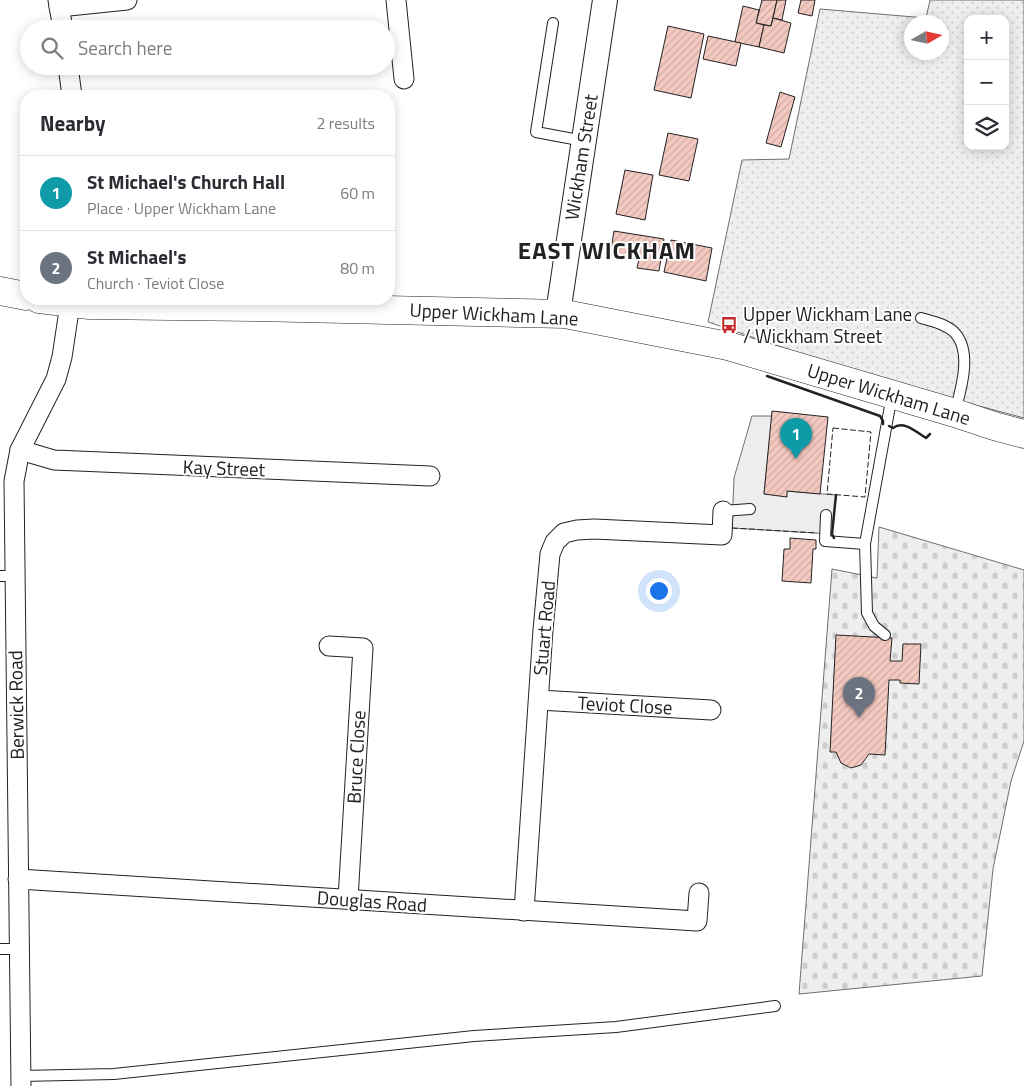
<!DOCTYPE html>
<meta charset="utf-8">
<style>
:root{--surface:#fff;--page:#f2f2f3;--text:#2b2b33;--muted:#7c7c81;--line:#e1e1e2;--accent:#0b8043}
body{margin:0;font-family:"Titillium Web",sans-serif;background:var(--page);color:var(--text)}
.controls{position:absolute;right:15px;top:15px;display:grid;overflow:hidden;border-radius:10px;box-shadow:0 2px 12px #0003}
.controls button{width:45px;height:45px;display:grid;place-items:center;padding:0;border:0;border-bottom:1px solid var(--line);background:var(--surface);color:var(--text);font:25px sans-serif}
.compass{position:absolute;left:904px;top:15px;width:45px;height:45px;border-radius:50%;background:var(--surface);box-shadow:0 2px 12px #0003;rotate:81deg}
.you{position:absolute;left:658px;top:590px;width:18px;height:18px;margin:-12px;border:4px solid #fff;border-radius:50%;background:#1a73e8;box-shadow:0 0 0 8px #1a73e833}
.badge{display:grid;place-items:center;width:32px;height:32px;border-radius:50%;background:var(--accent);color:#fff;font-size:16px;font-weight:700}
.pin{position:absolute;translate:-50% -41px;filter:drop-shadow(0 1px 2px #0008)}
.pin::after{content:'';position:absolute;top:26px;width:18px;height:15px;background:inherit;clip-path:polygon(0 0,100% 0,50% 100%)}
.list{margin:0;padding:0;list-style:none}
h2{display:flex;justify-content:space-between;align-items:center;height:65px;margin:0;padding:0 20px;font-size:21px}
h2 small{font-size:16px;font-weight:400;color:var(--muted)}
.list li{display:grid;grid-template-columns:32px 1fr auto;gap:15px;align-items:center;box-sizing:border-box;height:75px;padding:0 20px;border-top:1px solid var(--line)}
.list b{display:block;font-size:19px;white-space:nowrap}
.list p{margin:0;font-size:16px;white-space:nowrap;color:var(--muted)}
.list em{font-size:16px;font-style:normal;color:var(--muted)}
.icon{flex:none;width:28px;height:28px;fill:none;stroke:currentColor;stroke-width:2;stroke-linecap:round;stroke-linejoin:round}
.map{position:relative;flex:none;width:1024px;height:1086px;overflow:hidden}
.search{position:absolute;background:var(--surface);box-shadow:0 2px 12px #0003;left:20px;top:20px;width:375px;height:55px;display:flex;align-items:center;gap:12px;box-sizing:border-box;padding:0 18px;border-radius:28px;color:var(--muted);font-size:19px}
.panel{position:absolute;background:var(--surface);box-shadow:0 2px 12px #0003;left:20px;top:90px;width:375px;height:215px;border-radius:20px}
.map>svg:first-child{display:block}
.grass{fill:url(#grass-dots);stroke:#6f6f6f;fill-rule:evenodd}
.cemetery{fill:url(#cemetery-stones);stroke:#6f6f6f}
.parking{fill:#ededed;stroke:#6f6f6f}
.building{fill:url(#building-hatch);stroke:#222}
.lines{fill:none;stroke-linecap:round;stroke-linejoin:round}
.service-casing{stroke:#222;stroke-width:12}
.minor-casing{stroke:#222;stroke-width:21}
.tertiary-casing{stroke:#222;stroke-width:26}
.primary-casing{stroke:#222;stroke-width:29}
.service{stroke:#fff;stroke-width:10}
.minor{stroke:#fff;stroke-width:19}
.tertiary{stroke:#fff;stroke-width:24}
.primary{stroke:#fff;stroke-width:28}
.fence{stroke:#222;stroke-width:1;stroke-dasharray:6 2.5;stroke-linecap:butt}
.wall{stroke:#222;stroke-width:2.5}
.labels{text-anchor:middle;stroke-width:4;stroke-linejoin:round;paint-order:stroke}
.street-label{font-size:19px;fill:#222;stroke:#fff}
.poi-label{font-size:19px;fill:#222;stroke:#fff;text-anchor:start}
.district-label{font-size:24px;font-weight:bold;letter-spacing:1px;fill:#222;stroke:#fff}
</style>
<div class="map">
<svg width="1024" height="1086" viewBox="0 0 1024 1086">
<defs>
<pattern id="grass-dots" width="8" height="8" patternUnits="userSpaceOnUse" patternTransform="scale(1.25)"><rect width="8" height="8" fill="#eee"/><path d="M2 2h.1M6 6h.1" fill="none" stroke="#ccc" stroke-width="1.8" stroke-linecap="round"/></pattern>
<pattern id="cemetery-stones" width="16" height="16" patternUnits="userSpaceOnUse" patternTransform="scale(1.25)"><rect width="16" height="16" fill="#eee"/><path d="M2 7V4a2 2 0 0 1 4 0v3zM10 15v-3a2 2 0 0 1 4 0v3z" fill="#ccc"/></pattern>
<pattern id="building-hatch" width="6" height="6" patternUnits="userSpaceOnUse" patternTransform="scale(1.25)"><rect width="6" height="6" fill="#f3c9c0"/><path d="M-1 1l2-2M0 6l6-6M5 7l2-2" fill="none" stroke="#d0aca5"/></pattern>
</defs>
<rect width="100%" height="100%" fill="#fff"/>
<path class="grass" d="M930 0H1024V418L866 376 708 322 742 160 789 159 820 9 926 18ZM968 19H1005V146H968ZM912 22H942V52H912Z"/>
<polygon class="cemetery" points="879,527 1024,570 1024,741 1011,781 993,869 982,976 799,994 832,569 877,578"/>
<polygon class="parking" points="752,416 772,416 764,494 786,496 787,491 836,495 832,534 732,528 734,478"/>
<g class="building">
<polygon points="762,0 777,0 771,26 756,23"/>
<polygon points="777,0 786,0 782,20 773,18"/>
<polygon points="801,0 815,0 812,16 798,13"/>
<polygon points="743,6 759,10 756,23 764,25 759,47 735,42"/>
<polygon points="773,18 791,23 784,53 759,47 764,25 771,26"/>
<polygon points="668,26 704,34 691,98 654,90"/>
<polygon points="708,36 741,43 736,66 703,59"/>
<polygon points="780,92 795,97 781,147 766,143"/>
<polygon points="668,133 698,139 689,181 659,175"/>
<polygon points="625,170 653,175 645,220 616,214"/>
<polygon points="614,231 664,239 659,271 637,268 639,259 610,255"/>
<polygon points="671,240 712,248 706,281 664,272"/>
<polygon points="772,411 828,417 820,494 787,491 787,497 764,494"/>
<polygon points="790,538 816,540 816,549 813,549 811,583 782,581 784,549 790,549"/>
<polygon points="836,635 892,638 890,661 902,661 903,644 921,644 919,684 900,683 900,680 889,680 885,755 869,754 861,765 851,768 841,763 836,752 830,752"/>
</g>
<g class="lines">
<g class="service-casing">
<g id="service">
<polyline points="553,23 536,132 584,141"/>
<path d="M921 318C932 321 946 324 954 332 973 351 961 389 955 412"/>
<polyline points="723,511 750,509"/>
<polyline points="826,515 825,541 865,544 892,395"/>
<polyline points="865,544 867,613 874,626 885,635"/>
<polyline points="0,576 15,576"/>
<polyline points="0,949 19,949"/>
<polyline points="21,1076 114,1074 474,1036 616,1027 775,1006"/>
</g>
</g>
<g class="minor-casing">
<g id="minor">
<polyline points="58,0 63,29"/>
<polyline points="396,0 404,79"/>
<polyline points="59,7 127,0"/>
<polyline points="68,66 72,96"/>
<polyline points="20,450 54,460 430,476"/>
<polyline points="329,646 363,648 348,899"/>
<polyline points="539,700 711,710"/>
<polyline points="18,879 697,921 699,893"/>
<polyline points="524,911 543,630 550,554 555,542 564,533 577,530 594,529 722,535 723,511"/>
<polyline points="21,1086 14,481 20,450 56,379 62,357 70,304"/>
</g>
</g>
<g class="tertiary-casing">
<polyline id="tertiary" points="558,313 605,0"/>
</g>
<g class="primary-casing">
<g id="primary">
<polyline points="0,291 26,296"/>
<polyline points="39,299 89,305 253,307 565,314 728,346 955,413 994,426 1024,434"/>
</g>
</g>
<use href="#service" class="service"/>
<use href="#minor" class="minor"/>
<use href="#tertiary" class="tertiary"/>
<use href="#primary" class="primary"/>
<g class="fence">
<polygon points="833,428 871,432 865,497 827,494"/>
<polyline points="732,528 817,533"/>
</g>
<g class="wall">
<polyline points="767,376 880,416 883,421 883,424"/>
<path d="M889 426 893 428C904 420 916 432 926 438L930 434"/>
<polyline points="834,538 832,534 836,495"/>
</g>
</g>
<defs>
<g id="bus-bare" transform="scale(1.35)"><path d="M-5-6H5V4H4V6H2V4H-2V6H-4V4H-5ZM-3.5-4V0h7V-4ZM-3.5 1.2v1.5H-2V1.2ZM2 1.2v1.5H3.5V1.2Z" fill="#c62828" stroke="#fff" stroke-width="2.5" paint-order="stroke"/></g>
</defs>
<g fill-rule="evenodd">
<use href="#bus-bare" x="729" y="325"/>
</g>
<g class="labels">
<g class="street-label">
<text transform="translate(581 157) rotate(-81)" y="7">Wickham Street</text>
<text transform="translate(494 314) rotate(3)" y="7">Upper Wickham Lane</text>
<text transform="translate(889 394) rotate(17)" y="7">Upper Wickham Lane</text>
<text transform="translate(224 468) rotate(2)" y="7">Kay Street</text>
<text transform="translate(544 628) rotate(-85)" y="7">Stuart Road</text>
<text transform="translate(16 705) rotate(-91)" y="7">Berwick Road</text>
<text transform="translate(625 705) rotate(3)" y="7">Teviot Close</text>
<text transform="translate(356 757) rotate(-87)" y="7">Bruce Close</text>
<text transform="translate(372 901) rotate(4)" y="7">Douglas Road</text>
</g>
<g class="poi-label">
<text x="743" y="321">Upper Wickham Lane<tspan x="743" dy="22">/ Wickham Street</tspan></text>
</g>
<g class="district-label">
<text x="607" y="259">EAST WICKHAM</text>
</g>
</g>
</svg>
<div class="controls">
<button>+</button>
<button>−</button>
<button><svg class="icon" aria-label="layers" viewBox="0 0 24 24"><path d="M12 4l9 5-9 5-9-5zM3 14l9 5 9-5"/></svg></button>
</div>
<svg class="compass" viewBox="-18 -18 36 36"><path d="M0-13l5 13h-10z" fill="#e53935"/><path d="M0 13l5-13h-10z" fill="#7c7c81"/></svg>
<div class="you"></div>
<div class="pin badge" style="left:796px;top:459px;background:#0f9aa8">1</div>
<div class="pin badge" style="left:859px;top:718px;background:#6b7280">2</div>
<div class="search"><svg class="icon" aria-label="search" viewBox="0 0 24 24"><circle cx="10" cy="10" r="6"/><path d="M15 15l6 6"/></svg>Search here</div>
<section class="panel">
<h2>Nearby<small>2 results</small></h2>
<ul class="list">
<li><span class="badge" style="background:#0f9aa8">1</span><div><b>St Michael's Church Hall</b><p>Place · Upper Wickham Lane</p></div><em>60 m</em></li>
<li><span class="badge" style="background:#6b7280">2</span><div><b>St Michael's</b><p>Church · Teviot Close</p></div><em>80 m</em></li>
</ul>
</section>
</div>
